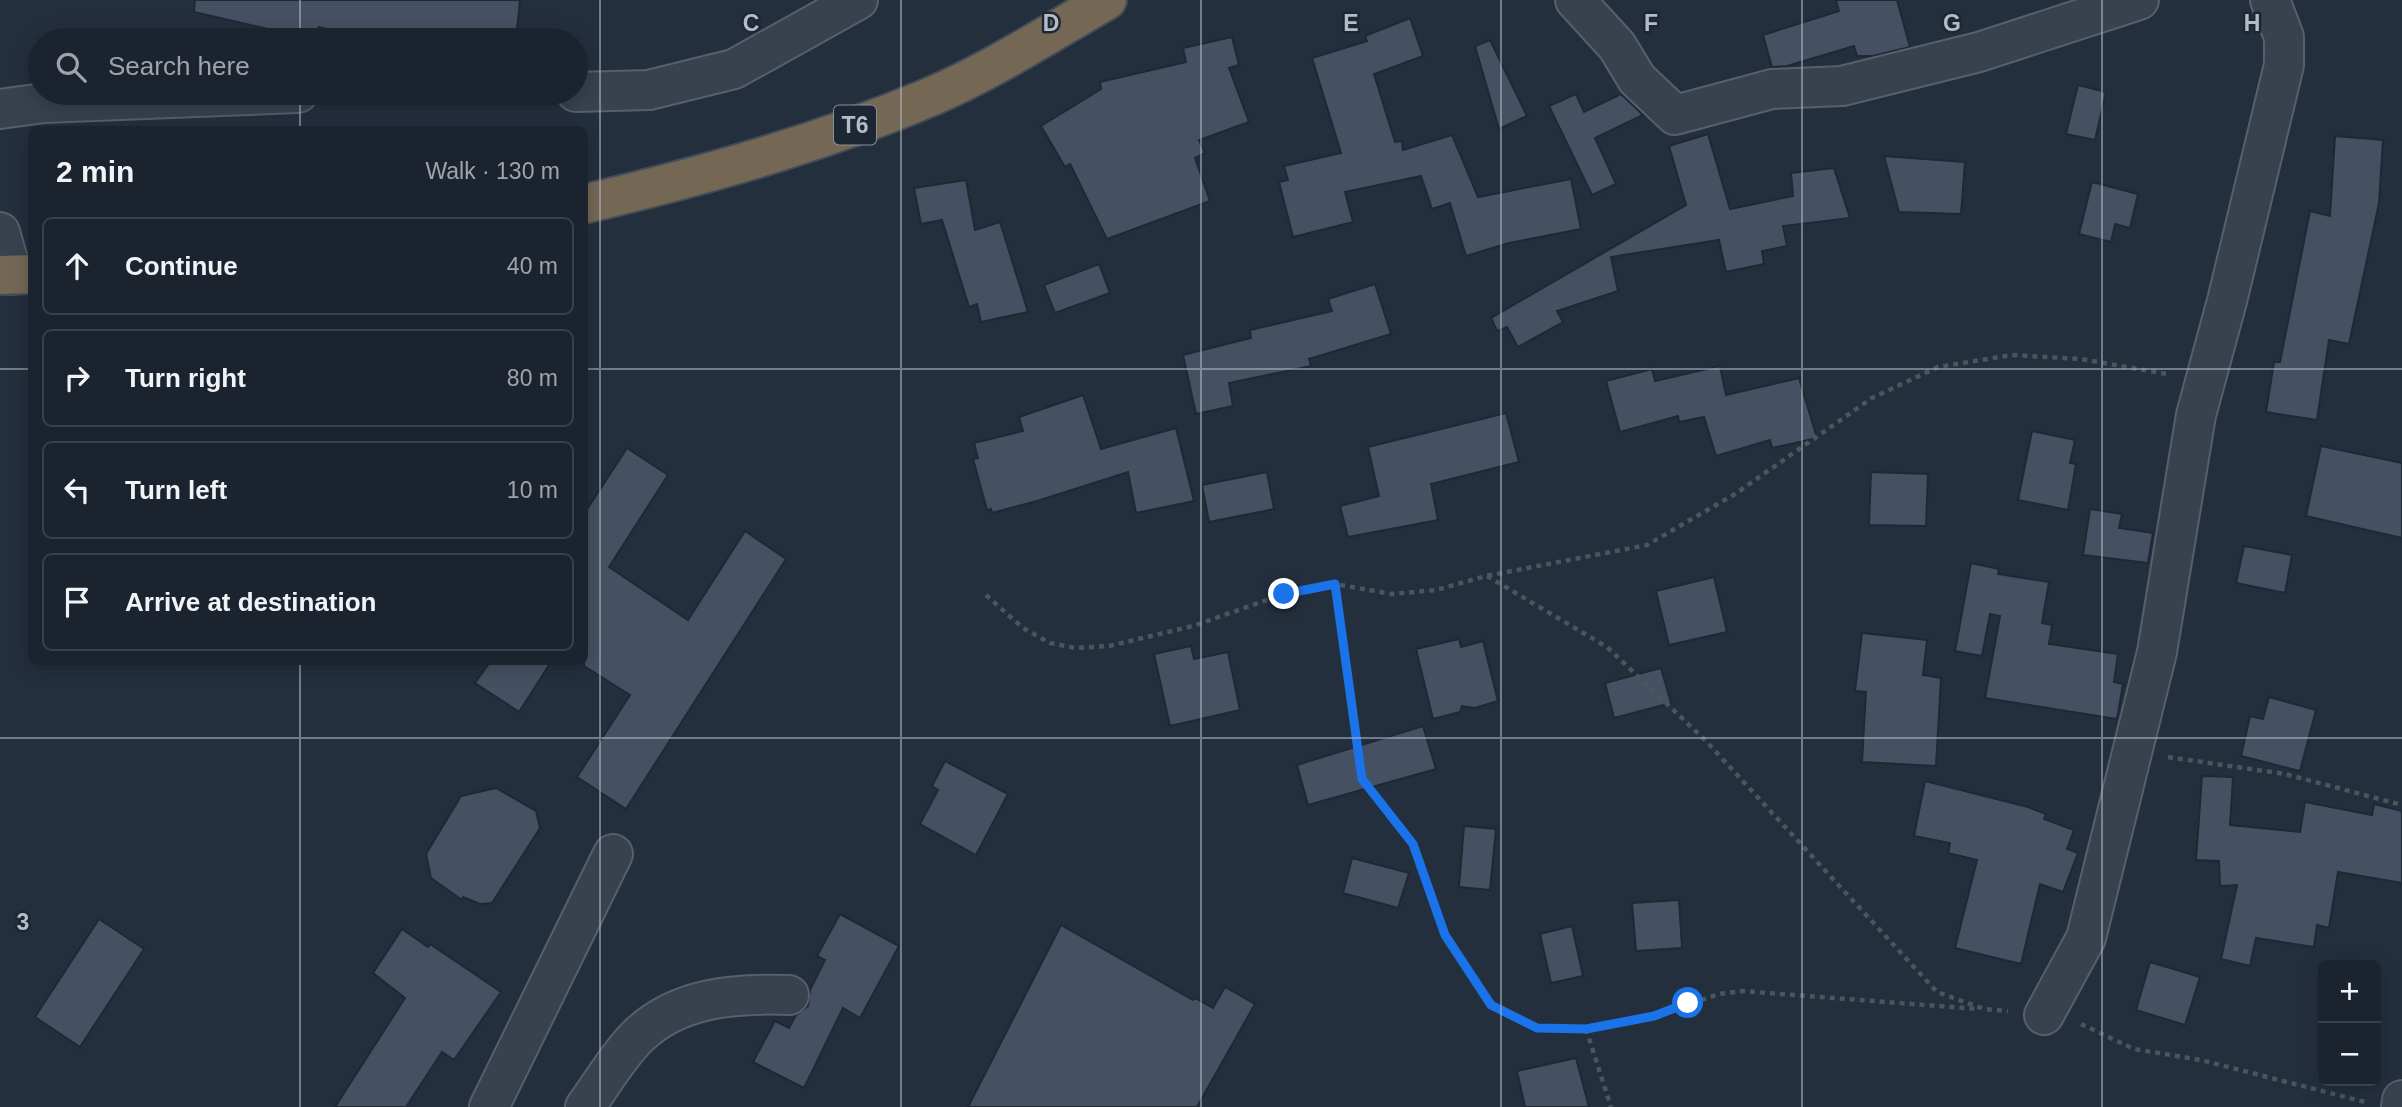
<!DOCTYPE html>
<meta charset="utf-8">
<style>
:root{--surface:#1b232e;--page:#282f3a;--text:#f1f3f6;--muted:#a0a4aa;--line:#39404a}
body{margin:0;font-family:Helvetica,sans-serif;background:var(--page);color:var(--text)}
.controls{position:absolute;right:21px;bottom:21px;display:grid;overflow:hidden;border-radius:10px;box-shadow:0 4px 18px #0003}
.controls button{width:63px;height:63px;display:grid;place-items:center;padding:0;border:0;border-bottom:2px solid var(--line);background:var(--surface);color:var(--text);font:35px sans-serif}
.stop{position:absolute;width:21px;height:21px;margin:-16px;border:5px solid #1a73e8;border-radius:50%;background:#fff}
.stop.end{background:#1a73e8;border-color:#fff;box-shadow:0 2px 7px #0008}
.list{margin:0;padding:0;list-style:none}
h2{display:flex;justify-content:space-between;align-items:center;height:91px;margin:0;padding:0 28px;font-size:30px}
h2 small{font-size:23px;font-weight:400;color:var(--muted)}
.list li{display:grid;grid-template-columns:46px 1fr auto;gap:21px;align-items:center;box-sizing:border-box;height:98px;margin:0 14px 14px;padding:0 14px;border:2px solid var(--line);border-radius:10px}
.list b{display:block;font-size:26px;white-space:nowrap}
.list em{font-size:23px;font-style:normal;color:var(--muted)}
.icon{flex:none;width:38px;height:38px;fill:none;stroke:currentColor;stroke-width:2;stroke-linecap:round;stroke-linejoin:round}
.map{position:relative;flex:none;width:2402px;height:1107px;overflow:hidden}
.search{position:absolute;background:var(--surface);box-shadow:0 4px 18px #0003;left:28px;top:28px;width:560px;height:77px;display:flex;align-items:center;gap:18px;box-sizing:border-box;padding:0 24px;border-radius:38px;color:var(--muted);font-size:26px}
.panel{position:absolute;background:var(--surface);box-shadow:0 4px 18px #0003;left:28px;top:126px;width:560px;height:539px;border-radius:10px}
.map>svg:first-child{display:block}
.building{fill:#455162;stroke:#1f2835;stroke-width:2}
.lines{fill:none;stroke-linecap:round;stroke-linejoin:round}
.minor-casing{stroke:#565f6c;stroke-width:42}
.highway-casing{stroke:#434c59;stroke-width:42}
.path{stroke:#44595c;stroke-width:4.5;stroke-dasharray:5 5;stroke-linecap:butt}
.minor{stroke:#38414e;stroke-width:38}
.highway{stroke:#746855;stroke-width:38}
.route{stroke:#1a73e8;stroke-width:9}
.grid{fill:none;stroke:#b4bcc9;stroke-width:2;stroke-opacity:0.55}
.labels{text-anchor:middle;stroke-width:5;stroke-linejoin:round;paint-order:stroke}
.shield{fill:#1d2633;stroke:#878f9c;stroke-width:2}
.shield-label{font-size:23px;font-weight:bold;fill:#b4bcc9}
.grid-label{font-size:23px;text-anchor:middle;font-weight:bold;fill:#b4bcc9;stroke:#1d2633;stroke-width:5;stroke-linejoin:round;paint-order:stroke}
</style>
<div class="map">
<svg width="2402" height="1107" viewBox="0 0 2402 1107">
<rect width="100%" height="100%" fill="#242f3e"/>
<g class="building">
<polygon points="195,0 520,0 516,40 424,31 421,40 370,40 319,27 315,40 194,12"/>
<polygon points="1836,0 1897,0 1910,47 1873,56 1857,56 1854,46 1787,66 1772,67 1763,35 1839,11"/>
<polygon points="1410,18 1423,56 1374,74 1395,142 1402,141 1403,150 1452,135 1478,197 1571,179 1581,229 1509,243 1466,256 1450,203 1432,209 1421,176 1345,192 1353,222 1293,237 1279,182 1288,180 1284,166 1341,153 1312,58 1367,41 1365,36"/>
<polygon points="1232,37 1239,65 1229,68 1249,122 1199,140 1205,153 1195,158 1210,201 1107,239 1070,164 1065,167 1041,126 1101,89 1100,82 1186,62 1183,48"/>
<polygon points="1490,40 1527,116 1499,129 1475,46"/>
<polygon points="2078,85 2106,92 2095,140 2066,134"/>
<polygon points="1576,94 1584,112 1621,94 1643,115 1595,138 1616,184 1592,195 1549,106"/>
<polygon points="1708,134 1730,209 1793,196 1791,173 1834,168 1850,218 1783,226 1787,246 1762,251 1764,264 1726,272 1719,240 1611,257 1618,291 1557,311 1563,322 1518,347 1507,327 1497,331 1491,318 1686,205 1669,146"/>
<polygon points="2335,136 2383,140 2379,203 2349,344 2329,340 2317,420 2266,412 2274,362 2280,362 2310,211 2330,216"/>
<polygon points="1884,156 1965,162 1961,214 1899,212"/>
<polygon points="966,180 975,230 1000,222 1028,312 981,322 977,304 969,307 942,220 921,224 914,188"/>
<polygon points="2092,182 2138,194 2130,228 2115,224 2111,242 2079,234"/>
<polygon points="1099,264 1110,293 1055,313 1044,285"/>
<polygon points="1375,284 1391,334 1309,359 1311,366 1229,383 1233,406 1196,414 1183,355 1251,338 1250,330 1332,311 1328,299"/>
<polygon points="1720,366 1726,395 1799,378 1817,438 1772,448 1770,440 1716,456 1704,417 1679,422 1678,416 1620,432 1606,381 1652,369 1655,381"/>
<polygon points="1083,395 1101,449 1176,428 1194,501 1136,513 1128,472 1037,501 992,513 991,509 987,510 973,459 978,458 974,443 1023,431 1019,417"/>
<polygon points="1506,413 1519,462 1431,484 1438,520 1348,537 1340,506 1379,496 1368,447"/>
<polygon points="2032,431 2075,440 2070,463 2076,464 2068,510 2018,500"/>
<polygon points="2321,446 2402,463 2402,538 2306,516"/>
<polygon points="627,448 668,475 609,567 688,620 745,531 786,559 626,809 577,777 630,695 584,666 584,514"/>
<polygon points="1267,472 1274,509 1209,522 1202,485"/>
<polygon points="1871,472 1928,474 1926,526 1869,525"/>
<polygon points="2090,509 2122,514 2119,528 2153,533 2148,563 2083,555"/>
<polygon points="2244,546 2292,555 2285,593 2236,583"/>
<polygon points="1971,563 1999,569 1998,574 2049,582 2042,623 2052,625 2049,644 2118,654 2114,682 2123,684 2117,719 1985,698 2000,616 1990,614 1982,656 1955,651"/>
<polygon points="1714,577 1727,632 1669,645 1656,591"/>
<polygon points="1862,633 1927,640 1923,675 1941,678 1936,766 1862,762 1866,692 1855,691"/>
<polygon points="1459,639 1461,647 1483,641 1498,701 1475,708 1462,706 1460,712 1433,719 1416,649"/>
<polygon points="1191,646 1194,659 1228,652 1240,710 1170,726 1154,654"/>
<polygon points="490,662 551,662 519,712 475,683"/>
<polygon points="1661,668 1671,703 1614,718 1605,683"/>
<polygon points="2269,697 2316,710 2300,771 2241,756 2250,716 2263,719"/>
<polygon points="1423,726 1436,769 1308,805 1297,765"/>
<polygon points="945,761 1008,794 976,855 920,824 938,790 932,786"/>
<polygon points="2202,776 2233,777 2230,825 2300,832 2305,802 2372,815 2374,804 2402,811 2402,883 2338,872 2329,928 2317,925 2314,947 2256,938 2250,966 2221,959 2237,885 2220,886 2219,861 2196,860"/>
<polygon points="1925,781 2028,807 2046,814 2044,819 2074,830 2067,849 2078,853 2063,892 2040,884 2021,964 1955,948 1977,860 1948,853 1950,843 1914,836"/>
<polygon points="496,788 536,811 540,828 492,903 480,904 463,897 462,900 431,878 426,854 461,796"/>
<polygon points="1464,826 1496,829 1490,890 1459,887"/>
<polygon points="1352,858 1409,873 1398,908 1343,893"/>
<polygon points="1679,900 1682,948 1636,951 1632,903"/>
<polygon points="840,914 899,946 860,1018 843,1008 804,1088 753,1062 775,1021 789,1028 796,1015 808,1006 810,990 825,960 817,956"/>
<polygon points="99,919 144,949 80,1047 35,1017"/>
<polygon points="1061,925 1193,1000 1195,998 1213,1008 1225,987 1255,1004 1197,1107 968,1107"/>
<polygon points="1572,926 1583,976 1551,983 1540,934"/>
<polygon points="402,929 428,947 430,944 501,992 454,1060 442,1052 406,1107 335,1107 405,998 373,973"/>
<polygon points="2150,962 2200,977 2185,1025 2136,1010"/>
<polygon points="1576,1058 1589,1107 1525,1107 1517,1071"/>
</g>
<g class="lines">
<g class="minor-casing">
<g id="minor">
<polyline points="1575,0 1617,46 1637,79 1675,115 1772,89 1842,86 1979,52 2139,0"/>
<polyline points="576,92 649,90 734,69 858,0"/>
<polyline points="0,109 44,103 298,93"/>
<polyline points="0,232 12,275"/>
<polyline points="2044,1015 2086,938 2157,652 2196,415 2227,301 2284,65 2284,37 2270,0"/>
<polyline points="489,1107 613,854"/>
<path d="M585 1107C602 1084 617 1057 637 1037 677 997 736 993 789 995"/>
<polyline points="2401,1107 2402,1100"/>
</g>
</g>
<g class="highway-casing">
<g id="highway">
<path d="M584 204C703 176 818 144 930 97 991 71 1050 33 1107 0"/>
<polyline points="0,275 32,274"/>
</g>
</g>
<g class="path">
<polyline points="1487,576 1607,647 1705,740 1937,992 1984,1009 2008,1011"/>
<polyline points="1335,584 1361,779 1414,844 1445,935 1491,1005 1537,1028 1586,1029 1654,1016 1719,994 1742,991 1978,1009"/>
<polyline points="986,595 1023,628 1050,643 1076,648 1109,646 1193,626 1284,594 1335,584 1392,594 1436,590 1486,576 1647,545 1735,494 1872,398 1938,367 2012,355 2081,359 2167,374"/>
<polyline points="2168,757 2285,774 2402,805"/>
<polyline points="2081,1024 2134,1049 2201,1060 2365,1102"/>
<polyline points="1586,1029 1611,1107"/>
</g>
<use href="#minor" class="minor"/>
<use href="#highway" class="highway"/>
</g>
<g class="lines">
<polyline class="route" points="1284,594 1335,584 1362,779 1413,844 1445,935 1491,1005 1537,1028 1586,1029 1654,1016 1688,1003"/>
</g>
<path class="grid" d="M300 0V40M600 0V1107M901 0V1107M1201 0V1107M1501 0V1107M1802 0V1107M2102 0V1107M300 93V130M0 369H32M584 369H2402M300 662V1107M0 738H2402"/>
<g class="labels">
<rect class="shield" x="834" y="105.5" width="42" height="39" rx="5"/>
<g class="shield-label">
<text x="855" y="133">T6</text>
</g>
</g>
<g class="grid-label">
<text x="751" y="31">C</text>
<text x="1051" y="31">D</text>
<text x="1351" y="31">E</text>
<text x="1651" y="31">F</text>
<text x="1952" y="31">G</text>
<text x="2252" y="31">H</text>
<text x="23" y="930">3</text>
</g>
</svg>
<div class="controls">
<button>+</button>
<button>−</button>
</div>
<div class="stop" style="left:1688px;top:1003px"></div>
<div class="stop end" style="left:1284px;top:594px"></div>
<div class="search"><svg class="icon" aria-label="search" viewBox="0 0 24 24"><circle cx="10" cy="10" r="6"/><path d="M15 15l6 6"/></svg>Search here</div>
<section class="panel">
<h2>2 min<small>Walk · 130 m</small></h2>
<ul class="list">
<li><svg class="icon" aria-label="ahead" viewBox="0 0 24 24"><path d="M12 20V5M6 11l6-6 6 6"/></svg><div><b>Continue</b></div><em>40 m</em></li>
<li><svg class="icon" aria-label="right" viewBox="0 0 24 24"><path d="M7 20v-9h11M14 6l5 5-5 5"/></svg><div><b>Turn right</b></div><em>80 m</em></li>
<li><svg class="icon" aria-label="left" viewBox="0 0 24 24"><path d="M17 20v-9H6M10 6l-5 5 5 5"/></svg><div><b>Turn left</b></div><em>10 m</em></li>
<li><svg class="icon" aria-label="arrive" viewBox="0 0 24 24"><path d="M6 21V4h12l-3 4 3 4H6"/></svg><div><b>Arrive at destination</b></div></li>
</ul>
</section>
</div>
